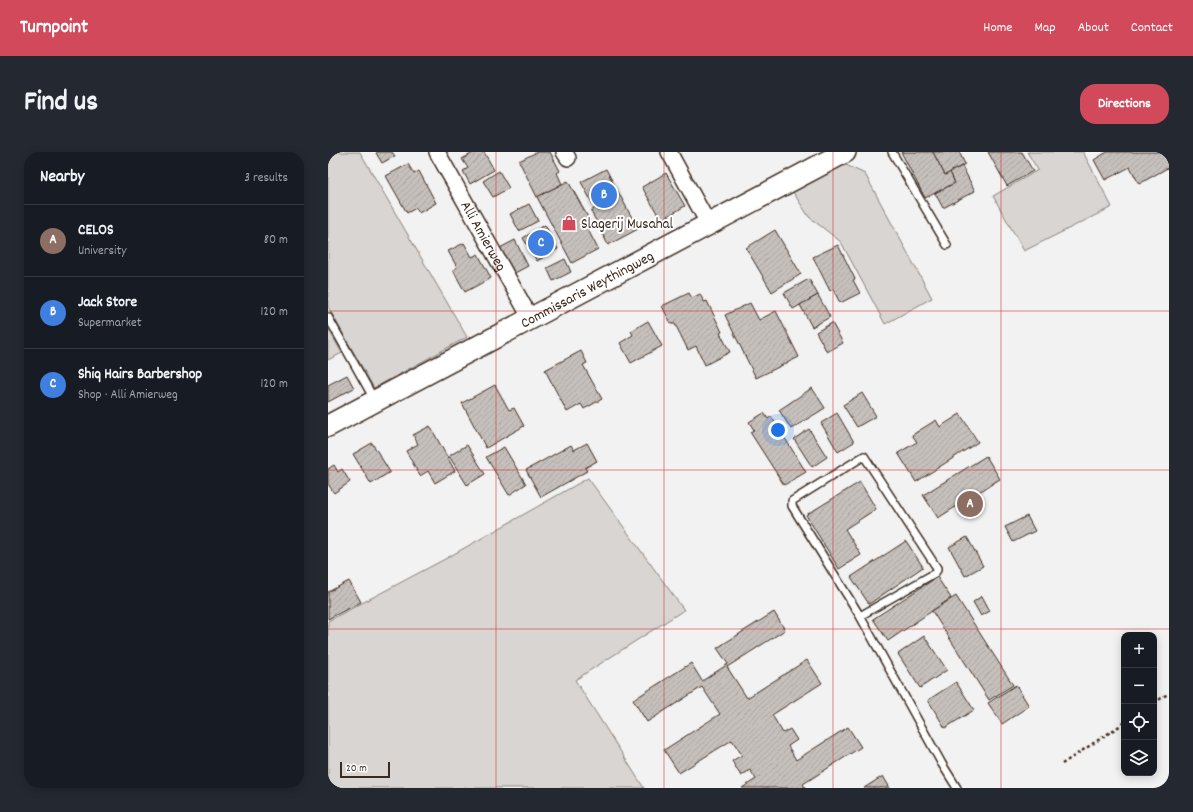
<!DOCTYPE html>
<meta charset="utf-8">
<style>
:root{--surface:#171b24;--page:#242831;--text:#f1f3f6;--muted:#9ea1a6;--line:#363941;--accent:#d1495b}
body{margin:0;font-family:Dekko,sans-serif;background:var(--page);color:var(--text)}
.controls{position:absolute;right:12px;bottom:12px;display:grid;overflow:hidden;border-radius:8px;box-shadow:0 2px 10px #0003}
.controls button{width:36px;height:36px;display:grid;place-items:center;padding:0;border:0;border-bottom:1px solid var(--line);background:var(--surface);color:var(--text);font:20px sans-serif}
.scale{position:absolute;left:12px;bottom:10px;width:50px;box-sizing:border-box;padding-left:4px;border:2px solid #3b2a1e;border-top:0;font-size:11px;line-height:14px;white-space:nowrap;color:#3b2a1e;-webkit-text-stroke:3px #fff;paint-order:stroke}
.you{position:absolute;left:450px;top:278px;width:14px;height:14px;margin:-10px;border:3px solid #fff;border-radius:50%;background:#1a73e8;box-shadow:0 0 0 6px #1a73e833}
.badge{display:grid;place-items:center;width:26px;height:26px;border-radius:50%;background:var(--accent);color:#fff;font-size:13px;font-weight:700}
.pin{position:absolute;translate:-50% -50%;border:2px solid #fff;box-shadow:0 1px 4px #0006}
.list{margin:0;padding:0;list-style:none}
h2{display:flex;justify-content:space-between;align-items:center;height:52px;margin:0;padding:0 16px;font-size:17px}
h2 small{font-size:13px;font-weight:400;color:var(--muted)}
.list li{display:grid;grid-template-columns:26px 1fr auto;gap:12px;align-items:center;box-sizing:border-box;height:72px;padding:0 16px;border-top:1px solid var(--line)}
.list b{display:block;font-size:15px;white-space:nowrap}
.list p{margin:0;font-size:13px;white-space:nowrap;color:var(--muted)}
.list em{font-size:13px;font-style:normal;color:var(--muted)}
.icon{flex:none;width:22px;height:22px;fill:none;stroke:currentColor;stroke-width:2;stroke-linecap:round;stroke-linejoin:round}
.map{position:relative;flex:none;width:841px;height:636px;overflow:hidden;border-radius:16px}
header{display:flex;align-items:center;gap:24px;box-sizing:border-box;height:56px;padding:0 20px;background:var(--accent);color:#fff}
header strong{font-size:19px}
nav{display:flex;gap:22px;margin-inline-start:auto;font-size:14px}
.intro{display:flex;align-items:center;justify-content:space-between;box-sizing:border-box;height:96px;padding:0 24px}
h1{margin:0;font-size:28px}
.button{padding:10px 18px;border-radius:16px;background:var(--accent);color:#fff;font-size:14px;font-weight:700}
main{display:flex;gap:24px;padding:0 24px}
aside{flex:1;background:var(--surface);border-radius:16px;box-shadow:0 2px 10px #0003}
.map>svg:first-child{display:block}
.green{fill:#d8d5d2;stroke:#8a8078}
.building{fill:url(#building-hatch);stroke:#3b2a1e}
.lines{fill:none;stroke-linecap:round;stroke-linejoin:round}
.lane-casing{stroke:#3b2a1e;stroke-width:10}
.street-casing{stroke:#3b2a1e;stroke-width:18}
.secondary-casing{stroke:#3b2a1e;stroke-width:24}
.path{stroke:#3b2a1e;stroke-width:2.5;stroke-dasharray:3 3;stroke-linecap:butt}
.lane{stroke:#fff;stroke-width:7}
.street{stroke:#fff;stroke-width:15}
.secondary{stroke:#fff;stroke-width:21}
.grid{fill:none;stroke:#d62828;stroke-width:1;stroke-opacity:0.55}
.labels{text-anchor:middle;stroke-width:4;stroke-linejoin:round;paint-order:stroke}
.poi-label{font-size:15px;fill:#3b2a1e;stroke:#fff;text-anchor:start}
.street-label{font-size:15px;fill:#3b2a1e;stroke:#fff}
</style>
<header>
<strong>Turnpoint</strong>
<nav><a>Home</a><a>Map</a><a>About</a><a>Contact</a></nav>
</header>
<div class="intro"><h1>Find us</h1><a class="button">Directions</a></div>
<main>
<aside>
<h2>Nearby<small>3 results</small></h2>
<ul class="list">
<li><span class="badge" style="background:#8d6e63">A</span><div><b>CELOS</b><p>University</p></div><em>80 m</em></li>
<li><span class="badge" style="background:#3f7fe0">B</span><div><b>Jack Store</b><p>Supermarket</p></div><em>120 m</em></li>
<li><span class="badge" style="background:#3f7fe0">C</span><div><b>Shiq Hairs Barbershop</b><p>Shop · Alli Amierweg</p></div><em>120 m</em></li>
</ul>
</aside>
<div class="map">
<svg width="841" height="636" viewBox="0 0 841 636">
<defs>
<pattern id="building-hatch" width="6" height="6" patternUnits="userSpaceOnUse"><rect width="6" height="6" fill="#c6c0bd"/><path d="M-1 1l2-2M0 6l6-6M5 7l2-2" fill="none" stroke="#aba5a2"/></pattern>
</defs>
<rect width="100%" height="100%" fill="#f3f2f2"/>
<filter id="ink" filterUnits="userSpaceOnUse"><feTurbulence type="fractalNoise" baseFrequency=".025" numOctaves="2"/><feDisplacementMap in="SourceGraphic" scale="8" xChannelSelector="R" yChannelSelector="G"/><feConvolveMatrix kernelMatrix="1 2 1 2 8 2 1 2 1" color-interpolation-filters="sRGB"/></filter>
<g filter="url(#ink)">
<g class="green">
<polygon points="0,0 32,0 139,185 46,236 0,155"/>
<polygon points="699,0 755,0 784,55 696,99 665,44 710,18"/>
<polygon points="516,12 537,22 604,146 557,172 513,90 481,65 465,40"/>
<polygon points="0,176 14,201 0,208"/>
<polygon points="260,326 356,458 247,528 316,636 0,636 0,469 117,407"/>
</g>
<g class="building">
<polygon points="50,0 64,0 67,4 54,11 48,1"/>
<polygon points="147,0 156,0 166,18 142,32 135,19 140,16 134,7"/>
<polygon points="209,0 222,0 232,19 229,21 234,32 209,45 191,9"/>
<polygon points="573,0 605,0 617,23 622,20 627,31 597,46"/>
<polygon points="605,0 631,0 637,12 617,23"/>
<polygon points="660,0 694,0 705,19 679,34"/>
<polygon points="779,0 841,0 841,15 811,32 802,15 777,28 766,8"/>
<polygon points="80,12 86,22 91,19 108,51 91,61 88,56 79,61 58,24"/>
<polygon points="634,14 647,39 615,56 607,41 627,31 622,20"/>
<polygon points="278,17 310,77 280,93 263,59 267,56 253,30"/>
<polygon points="171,19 181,36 165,45 155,29"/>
<polygon points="338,21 357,54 333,68 314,35"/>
<polygon points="240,29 262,69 257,72 270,97 244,111 209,45"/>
<polygon points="201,52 210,69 191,79 182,62"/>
<polygon points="217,73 230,97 209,109 195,86"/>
<polygon points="447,78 473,122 444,140 418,96"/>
<polygon points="187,88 200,114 183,123 170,97"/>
<polygon points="136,91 144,105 150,102 163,126 137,140 125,118 129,115 120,99"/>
<polygon points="510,93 527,127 525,128 532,141 512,151 505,137 502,139 485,105"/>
<polygon points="237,107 243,120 225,129 219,116"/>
<polygon points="481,127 490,143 465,157 456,141"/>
<polygon points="361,141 364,146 372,142 376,150 379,149 394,180 392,181 402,200 377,213 368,194 360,198 347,172 343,172 334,154"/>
<polygon points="490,143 502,165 484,175 472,153"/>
<polygon points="422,151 431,168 448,159 471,205 428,226 397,163"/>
<polygon points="320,169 334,194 303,211 292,191 305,183 303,179"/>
<polygon points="504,171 515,191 499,200 488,180"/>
<polygon points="253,199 259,211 255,213 274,247 256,257 253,252 239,260 217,218"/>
<polygon points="19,223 26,236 0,250 0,233"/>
<polygon points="167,233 181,258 186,256 196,274 158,296 134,251"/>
<polygon points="484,236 497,256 463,277 451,258"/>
<polygon points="534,241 548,264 529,275 515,253"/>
<polygon points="436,261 440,267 443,264 478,320 456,333 422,280 426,278 421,270"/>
<polygon points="509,261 526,290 510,300 493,271"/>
<polygon points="632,262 650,290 588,330 570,301 589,290 584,283 608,268 612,275"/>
<polygon points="102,274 127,319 107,331 100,319 92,324 78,299 90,292 85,283"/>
<polygon points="481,277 499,305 484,315 466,287"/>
<polygon points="44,291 62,320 43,332 25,302"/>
<polygon points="259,291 269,309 257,316 259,319 213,345 198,318 243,293 246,298"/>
<polygon points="139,293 157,322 139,333 121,304"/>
<polygon points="176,295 198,332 181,343 158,305"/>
<polygon points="658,304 672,327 610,366 595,343"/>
<polygon points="6,313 10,320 14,317 22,330 6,341 0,332 0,317"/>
<polygon points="532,330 548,357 517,377 533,403 511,417 478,363"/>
<polygon points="699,364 707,379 685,390 677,375"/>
<polygon points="639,385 655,414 637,424 621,395"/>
<polygon points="578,389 595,415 541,452 523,425"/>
<polygon points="609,425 623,446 560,489 545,467"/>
<polygon points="21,429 33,450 0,467 0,440"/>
<polygon points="628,444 685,533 661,548 604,459"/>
<polygon points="654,444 662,459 653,464 645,450"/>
<polygon points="446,460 457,478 399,515 419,546 479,508 494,531 444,563 455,581 462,577 469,588 460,594 468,608 520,575 533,595 475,632 477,636 414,636 428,627 422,618 413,624 404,609 414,603 404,588 351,621 336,598 392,562 374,535 319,570 305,548 363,511 374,529 400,512 389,496"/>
<polygon points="596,484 619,518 592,536 570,502"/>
<polygon points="628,530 646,558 617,576 600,548"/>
<polygon points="688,533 701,554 674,572 660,551"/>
<polygon points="555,624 562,636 536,636"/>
</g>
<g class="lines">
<g class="lane-casing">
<g id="lane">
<polyline points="564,0 619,93"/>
<polyline points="0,165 46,247"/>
<polyline points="532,464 607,421 609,418 609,416 536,304 464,349 464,354 532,464 614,612 629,636"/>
</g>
</g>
<g class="street-casing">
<g id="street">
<path id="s1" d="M109 0 203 167"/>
<polyline points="236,0 240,6"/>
<polyline points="341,0 381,73"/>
</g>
</g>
<g class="secondary-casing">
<g id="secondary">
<path id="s2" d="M0 274 517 0"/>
</g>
</g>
<g class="path">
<polyline points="826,551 841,541"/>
<polyline points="734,612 796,571"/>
</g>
<use href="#lane" class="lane"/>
<use href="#street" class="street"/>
<use href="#secondary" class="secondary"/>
</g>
</g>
<path class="grid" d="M168 0V636M336 0V636M505 0V636M673 0V636M0 159H841M0 318H841M0 477H841"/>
<defs>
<g id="shop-bare" transform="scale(1.2)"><path d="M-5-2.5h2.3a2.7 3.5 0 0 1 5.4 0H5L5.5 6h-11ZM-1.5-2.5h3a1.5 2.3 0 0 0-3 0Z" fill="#d1495b" stroke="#fff" stroke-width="2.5" paint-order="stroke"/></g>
</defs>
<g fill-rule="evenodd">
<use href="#shop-bare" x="241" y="71"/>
</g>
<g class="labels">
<g class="poi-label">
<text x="253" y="76">Slagerij Musahal</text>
</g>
<g class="street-label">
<text dy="5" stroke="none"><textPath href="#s1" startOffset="96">Alli Amierweg</textPath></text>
<text dy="5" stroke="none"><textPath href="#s2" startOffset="293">Commissaris Weythingweg</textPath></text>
</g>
</g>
</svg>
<div class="controls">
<button>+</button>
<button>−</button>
<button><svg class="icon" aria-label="locate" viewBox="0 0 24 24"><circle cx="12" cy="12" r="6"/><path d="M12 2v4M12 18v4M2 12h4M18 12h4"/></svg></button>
<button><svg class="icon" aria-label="layers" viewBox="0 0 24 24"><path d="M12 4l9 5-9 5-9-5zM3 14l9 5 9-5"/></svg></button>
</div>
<div class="scale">20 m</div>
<div class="you"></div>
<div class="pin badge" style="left:642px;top:352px;background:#8d6e63">A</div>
<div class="pin badge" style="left:276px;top:43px;background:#3f7fe0">B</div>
<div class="pin badge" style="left:213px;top:91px;background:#3f7fe0">C</div>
</div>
</main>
